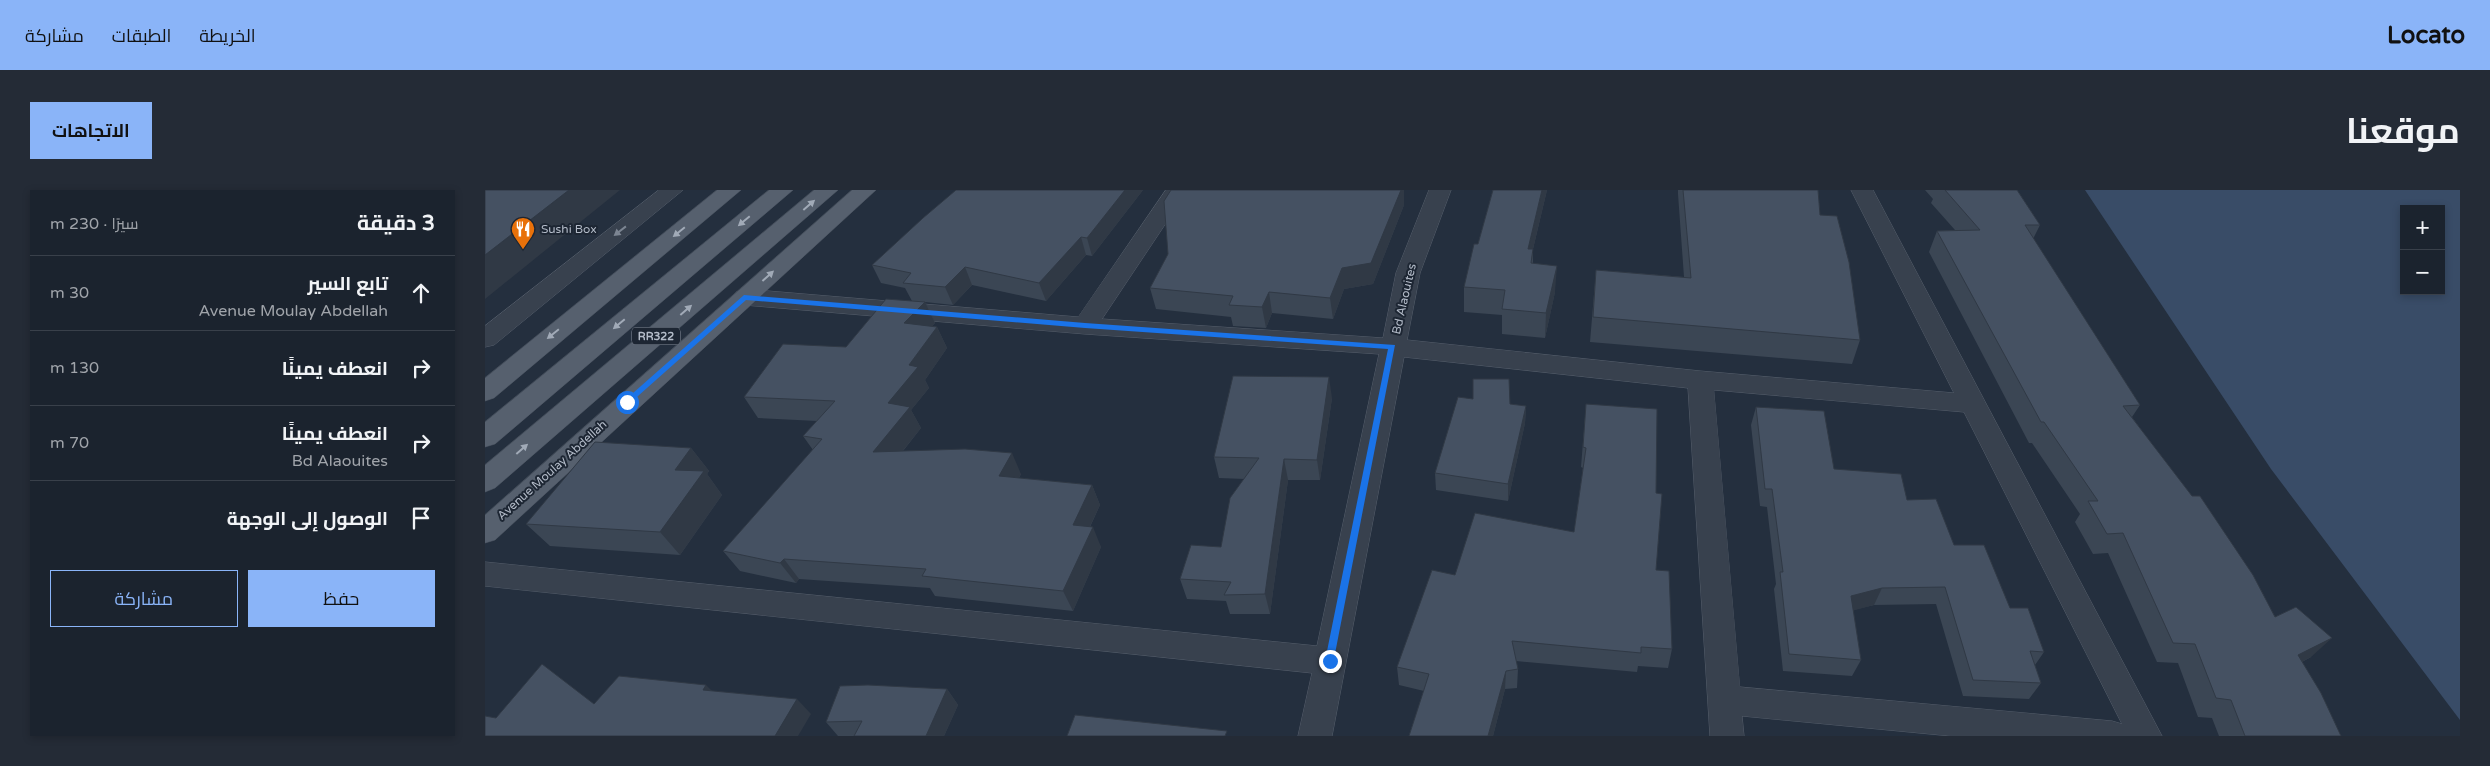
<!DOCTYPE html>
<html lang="ar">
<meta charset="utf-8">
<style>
:root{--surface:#1b232e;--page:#242b36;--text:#f1f3f6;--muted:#a0a4aa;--line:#39404a;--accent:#8ab4f8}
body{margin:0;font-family:"Varela Round",Cairo,sans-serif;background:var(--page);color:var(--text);direction:rtl}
.controls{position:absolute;right:15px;top:15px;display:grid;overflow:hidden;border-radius:0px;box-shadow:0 2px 8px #0003}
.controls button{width:45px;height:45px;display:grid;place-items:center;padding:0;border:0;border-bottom:1px solid var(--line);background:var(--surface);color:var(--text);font:25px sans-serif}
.stop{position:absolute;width:15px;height:15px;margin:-11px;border:4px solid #1a73e8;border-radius:50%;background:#fff}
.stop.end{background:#1a73e8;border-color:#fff;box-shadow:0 1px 5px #0008}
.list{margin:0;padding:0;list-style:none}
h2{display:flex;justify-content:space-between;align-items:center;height:65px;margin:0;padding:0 20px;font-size:21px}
h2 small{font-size:16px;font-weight:400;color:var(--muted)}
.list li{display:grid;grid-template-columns:32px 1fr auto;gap:15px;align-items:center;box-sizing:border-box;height:75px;padding:0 20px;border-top:1px solid var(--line)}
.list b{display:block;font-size:19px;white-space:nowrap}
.list p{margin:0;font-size:16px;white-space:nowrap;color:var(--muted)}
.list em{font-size:16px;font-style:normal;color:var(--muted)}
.actions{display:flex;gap:10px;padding:15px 20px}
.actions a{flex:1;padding:11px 0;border:1px solid var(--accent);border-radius:0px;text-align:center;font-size:18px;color:var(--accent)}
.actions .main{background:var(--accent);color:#111}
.icon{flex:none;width:28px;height:28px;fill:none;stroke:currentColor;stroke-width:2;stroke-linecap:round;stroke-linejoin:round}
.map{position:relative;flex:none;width:1975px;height:546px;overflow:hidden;direction:ltr;border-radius:0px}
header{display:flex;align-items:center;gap:30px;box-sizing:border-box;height:70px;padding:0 25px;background:var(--accent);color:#111}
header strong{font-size:24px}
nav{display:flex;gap:28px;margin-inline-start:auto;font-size:18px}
.intro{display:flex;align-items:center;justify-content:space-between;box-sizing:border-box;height:120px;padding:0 30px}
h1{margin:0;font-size:35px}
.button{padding:12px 22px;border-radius:0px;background:var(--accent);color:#111;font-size:18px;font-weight:700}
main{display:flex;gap:30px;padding:0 30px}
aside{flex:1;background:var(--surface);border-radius:0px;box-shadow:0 2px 8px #0003}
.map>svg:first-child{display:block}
.water{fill:#394c67;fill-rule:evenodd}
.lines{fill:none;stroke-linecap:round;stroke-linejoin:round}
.minor-casing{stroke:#565f6c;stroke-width:1}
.primary-casing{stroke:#414a57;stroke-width:1}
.minor{fill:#38414e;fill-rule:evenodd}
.primary{fill:#56606e;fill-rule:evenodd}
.wall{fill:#3b4654}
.shaded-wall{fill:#303945}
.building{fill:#455162;stroke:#303945}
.oneway{fill:#a1aab7}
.oneway2{fill:#7c8592}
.route{fill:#1a73e8}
.labels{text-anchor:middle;stroke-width:4;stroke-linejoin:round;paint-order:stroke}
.shield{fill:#1d2633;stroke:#878f9c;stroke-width:1}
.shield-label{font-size:11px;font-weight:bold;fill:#b4bcc9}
.poi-label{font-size:12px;fill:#b4bcc9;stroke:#1d2633;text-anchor:start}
.street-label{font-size:12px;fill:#b4bcc9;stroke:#1d2633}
</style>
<header>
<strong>Locato</strong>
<nav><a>الخريطة</a><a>الطبقات</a><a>مشاركة</a></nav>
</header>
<div class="intro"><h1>موقعنا</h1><a class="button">الاتجاهات</a></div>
<main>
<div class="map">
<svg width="1975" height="546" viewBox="0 0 1975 546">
<rect width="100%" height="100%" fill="#242f3e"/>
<path class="water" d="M1600 0H1975V530L1786 279ZM1919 19H1956V101H1919Z"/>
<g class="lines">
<g class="minor-casing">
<g id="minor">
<polygon points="174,0 198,0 9,155 0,157 0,136"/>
<path d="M681 0H703L617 129 898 148 911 83 944 0H966L935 83 922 150 1215 181 1469 203 1366 0H1388L1677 546H1466L1257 526 1259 546H1225L1203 198 919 167 847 546H813L827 483 0 396V372L832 456 894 164 600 144 259 115 251 112 247 107 251 102 259 99 593 127ZM1229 200 1479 222 1637 534 1627 531 1255 497Z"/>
</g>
</g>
<g class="primary-casing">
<g id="primary">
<polygon points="232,0 256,0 9,208 0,211 0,188"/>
<polygon points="284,0 308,0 10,254 0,257 0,232"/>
<polygon points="329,0 353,0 10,298 0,302 0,275"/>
<polygon points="367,0 391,0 10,350 0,353 0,325"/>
</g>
</g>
<use href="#minor" class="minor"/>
<use href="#primary" class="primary"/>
</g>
<g class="wall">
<polygon points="658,0 607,66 601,65 561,111 487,95 468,115 440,112 450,133 447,136 452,137 462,158 440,190 444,198 426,220 436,238 418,261 536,284 534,288 607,295 615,315 605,337 616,357 588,421 450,406 445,398 314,389 311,393 255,381 238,361 328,260 318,246 332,231 273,228 259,207 361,157 427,111 420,98 396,93 387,75"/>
<polygon points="1008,0 1062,0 1048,59 1048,73 1070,102 1060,148 1017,144 1017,125 979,122 979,97 993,54"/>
<polygon points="1193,0 1333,0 1335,25 1375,150 1367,174 1105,152 1111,80 1199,87 1193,4"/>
<polygon points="1440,0 1532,0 1555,35 1548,49 1655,215 1647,227 1790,427 1826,467 1817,472 1856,546 1734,546 1727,528 1713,527 1693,473 1672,472 1623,363 1608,364 1590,332 1595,324 1547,253 1544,253 1444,62 1452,41 1470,40 1446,13 1448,9"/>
<polygon points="919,15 888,94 859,99 848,129 787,123 781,138 748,136 746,127 671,119 665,98"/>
<polygon points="847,208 835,290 803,290 785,424 745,424 741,411 702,409 695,389 736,357 760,289 734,288 729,267"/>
<polygon points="1025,214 1041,216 1040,233 1023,311 951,300 950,283"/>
<polygon points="1101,214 1171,380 1187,459 1183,478 1153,476 1152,482 1031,471 1033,479 1032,498 1020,499 1008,546 924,546 939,501 914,495 912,477 970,385 1089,342 1098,278 1096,277"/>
<polygon points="1271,217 1349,279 1422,310 1469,355 1525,418 1559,462 1550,475 1556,493 1544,509 1478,506 1451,414 1389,415 1368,420 1376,470 1367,486 1298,481 1289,399 1291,394 1282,317 1275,316 1266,235"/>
<polygon points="206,258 224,281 222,284 237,305 195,365 65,356 41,334"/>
<polygon points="462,499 473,515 459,546 353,546 341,532"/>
</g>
<g class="shaded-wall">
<polygon points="84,0 135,0 0,109 0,65"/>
<polygon points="640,0 658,0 607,66 602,48"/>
<polygon points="916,0 919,0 919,15 888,94 859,99 848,129 845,108 857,78"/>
<polygon points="1057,0 1062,0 1042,84 1043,59"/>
<polygon points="596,47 601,65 561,111 554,93"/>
<polygon points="1072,76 1070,102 1060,148 1061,123"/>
<polygon points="480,77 487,95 468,115 460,97"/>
<polygon points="784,102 787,123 781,138 777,117"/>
<polygon points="440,112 450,133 430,154 419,133"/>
<polygon points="452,137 462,158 440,190 444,198 426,220 436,238 400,283 388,262 403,213 424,175"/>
<polygon points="844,187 847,208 835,290 832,270"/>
<polygon points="1041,216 1040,233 1023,311 1023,294"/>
<polygon points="206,258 224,281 222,284 237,305 195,365 175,342 190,280"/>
<polygon points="527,263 536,284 524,307 514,286"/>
<polygon points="799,269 803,290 785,424 780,404"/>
<polygon points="607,295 615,315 596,355 588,335"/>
<polygon points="608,337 616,357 588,421 578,401"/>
<polygon points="299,369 314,389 311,393 295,373"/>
<polygon points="1397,398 1389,415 1359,423 1366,406"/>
<polygon points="1847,448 1826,467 1793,484 1813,465"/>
<polygon points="1021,481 1020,499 1008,546 1003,546"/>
<polygon points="221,495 237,511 218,500"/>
<polygon points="462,499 473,515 459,546 441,546"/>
<polygon points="312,509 326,524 313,546 290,546"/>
</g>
<g class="building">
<polygon points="0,0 84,0 0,65"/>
<polygon points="471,0 640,0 602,48 596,47 554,93 480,77 460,97 418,93 426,83 387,75 438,28"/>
<polygon points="686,0 916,0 886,73 857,78 845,108 784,102 777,117 744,115 748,106 665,98 683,64 679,11"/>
<polygon points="1008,0 1057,0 1043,59 1048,59 1046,73 1072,76 1061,123 1017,119 1020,100 979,97 989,54 993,54"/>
<polygon points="1198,0 1333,0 1335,25 1352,26 1364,72 1375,150 1108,127 1111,80 1206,88"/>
<polygon points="1460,0 1532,0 1555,35 1540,35 1655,215 1638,216 1707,306 1715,306 1768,385 1790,427 1811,417 1847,448 1813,465 1836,503 1856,546 1760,546 1746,510 1731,508 1710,454 1688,453 1638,343 1622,344 1603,311 1613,311 1559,232 1556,232 1452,41 1495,40"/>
<polygon points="401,109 440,112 419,133 452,137 424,175 433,177 403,213 425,217 388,262 480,259 527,263 514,286 607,295 588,335 608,337 578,401 437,386 441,379 299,369 295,373 238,361 337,249 318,246 350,211 259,207 298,154 361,157"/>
<polygon points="748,186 844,187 832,270 799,269 780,404 739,405 746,392 695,389 706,355 736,357 745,308 774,268 729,267"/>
<polygon points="988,189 1024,189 1025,214 1041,216 1023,294 950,283 973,207 988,209"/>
<polygon points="1101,214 1172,219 1171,303 1177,304 1171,380 1184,381 1187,459 1156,457 1156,463 1027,451 1033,479 1021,481 1003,546 924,546 944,484 912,477 947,380 970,385 990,323 1089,342 1101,258 1098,257"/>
<polygon points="1271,217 1339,221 1349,279 1416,284 1422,310 1451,309 1469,355 1499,355 1525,418 1543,418 1559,462 1545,461 1556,493 1488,490 1460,397 1397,398 1366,406 1376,470 1304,464 1295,382 1298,382 1287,299 1280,299"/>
<polygon points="110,252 206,258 190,280 219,281 175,342 41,334"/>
<polygon points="57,474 109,514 134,486 221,495 218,500 312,509 290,546 0,546 0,526 11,528"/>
<polygon points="383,495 462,499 441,546 369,546 377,531 341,532 355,496"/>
<polygon points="590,525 742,541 740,546 582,546"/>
</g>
<defs><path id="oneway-solid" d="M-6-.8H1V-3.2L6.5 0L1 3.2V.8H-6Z" transform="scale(1.25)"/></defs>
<g class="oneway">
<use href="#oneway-solid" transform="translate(324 15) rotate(-41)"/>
<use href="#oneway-solid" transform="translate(259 31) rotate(140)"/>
<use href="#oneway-solid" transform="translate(194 42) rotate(141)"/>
<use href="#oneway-solid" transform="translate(283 86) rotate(-42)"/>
<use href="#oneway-solid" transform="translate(201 120) rotate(-41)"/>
<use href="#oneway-solid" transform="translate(134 134) rotate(140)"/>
<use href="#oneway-solid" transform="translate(68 144) rotate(141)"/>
<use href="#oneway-solid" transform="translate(37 259) rotate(-41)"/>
</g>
<use class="oneway2" href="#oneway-solid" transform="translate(135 41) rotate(142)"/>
<polygon class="route" points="259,105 600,133 910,155 848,474 842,474 840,471 903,159 600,138 261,110 144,214 139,214 139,211"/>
<defs>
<g id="restaurant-pin" transform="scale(1.25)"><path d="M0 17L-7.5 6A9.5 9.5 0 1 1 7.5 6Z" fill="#e8710a" stroke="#1d2633"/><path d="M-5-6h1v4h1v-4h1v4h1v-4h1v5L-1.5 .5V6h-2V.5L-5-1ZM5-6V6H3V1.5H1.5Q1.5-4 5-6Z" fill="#fff"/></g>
</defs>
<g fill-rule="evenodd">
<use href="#restaurant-pin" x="38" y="39"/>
</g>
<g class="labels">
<rect class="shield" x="147" y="137.5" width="48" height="17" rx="4"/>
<g class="shield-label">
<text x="171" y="150">RR322</text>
</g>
<g class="poi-label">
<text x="56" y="43">Sushi Box</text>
</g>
<g class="street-label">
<text transform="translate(919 109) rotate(-77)" y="4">Bd Alaouites</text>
<text transform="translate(67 280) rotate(-42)" y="4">Avenue Moulay Abdellah</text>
</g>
</g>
</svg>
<div class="controls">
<button>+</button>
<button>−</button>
</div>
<div class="stop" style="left:142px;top:212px"></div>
<div class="stop end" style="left:845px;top:471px"></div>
</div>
<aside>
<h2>3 دقيقة<small>سيرًا · 230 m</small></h2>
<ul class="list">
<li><svg class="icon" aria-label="ahead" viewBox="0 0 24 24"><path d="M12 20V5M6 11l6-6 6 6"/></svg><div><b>تابع السير</b><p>Avenue Moulay Abdellah</p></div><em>30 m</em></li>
<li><svg class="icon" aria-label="right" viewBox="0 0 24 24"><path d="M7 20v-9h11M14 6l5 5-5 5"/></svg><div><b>انعطف يمينًا</b></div><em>130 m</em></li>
<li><svg class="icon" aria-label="right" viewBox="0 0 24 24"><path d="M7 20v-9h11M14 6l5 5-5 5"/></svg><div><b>انعطف يمينًا</b><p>Bd Alaouites</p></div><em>70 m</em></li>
<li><svg class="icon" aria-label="arrive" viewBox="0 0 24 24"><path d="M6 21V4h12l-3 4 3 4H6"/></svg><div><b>الوصول إلى الوجهة</b></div></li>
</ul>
<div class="actions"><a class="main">حفظ</a><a>مشاركة</a></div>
</aside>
</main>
